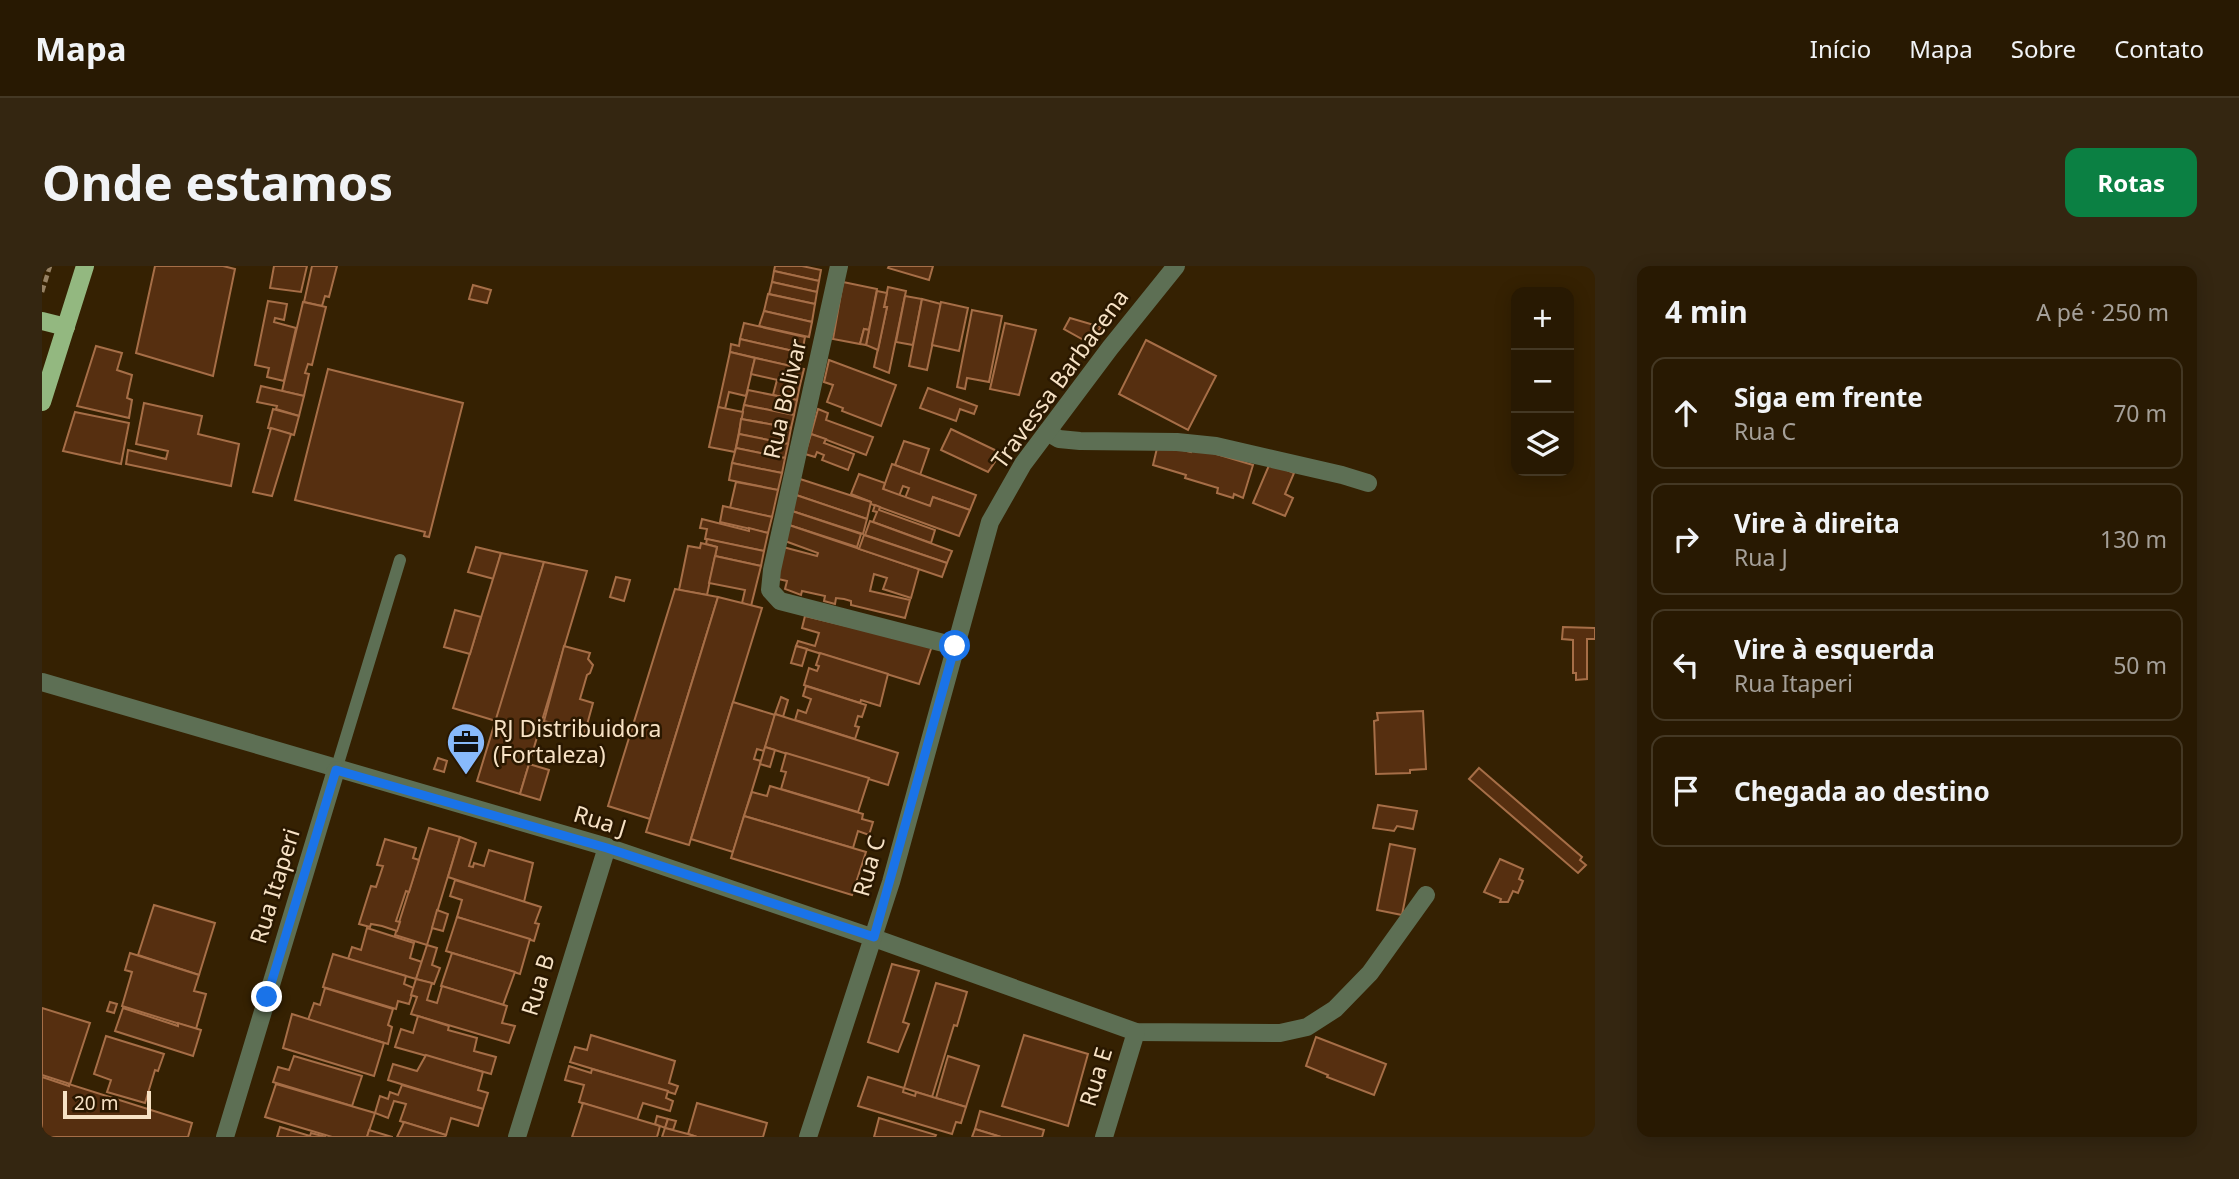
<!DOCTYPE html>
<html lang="pt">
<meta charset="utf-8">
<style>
:root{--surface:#281902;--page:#342611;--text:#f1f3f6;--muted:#a5a099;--line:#443824;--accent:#0b8043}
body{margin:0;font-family:"Noto Sans",sans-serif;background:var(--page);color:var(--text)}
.controls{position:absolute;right:21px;top:21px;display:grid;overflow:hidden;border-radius:14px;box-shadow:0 4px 18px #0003}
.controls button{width:63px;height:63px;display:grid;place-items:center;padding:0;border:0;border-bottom:2px solid var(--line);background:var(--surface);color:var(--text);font:35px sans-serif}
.scale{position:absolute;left:21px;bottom:18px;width:88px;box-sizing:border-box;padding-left:7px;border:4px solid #f7e2c5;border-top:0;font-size:19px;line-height:24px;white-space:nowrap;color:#f7e2c5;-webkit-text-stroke:5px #2a1800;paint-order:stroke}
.stop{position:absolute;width:21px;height:21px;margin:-16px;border:5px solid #1a73e8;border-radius:50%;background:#fff}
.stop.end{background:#1a73e8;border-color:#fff;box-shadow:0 2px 7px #0008}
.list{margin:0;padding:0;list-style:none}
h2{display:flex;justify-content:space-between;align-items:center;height:91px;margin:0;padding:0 28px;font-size:30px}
h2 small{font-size:23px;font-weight:400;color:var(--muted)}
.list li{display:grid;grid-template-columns:46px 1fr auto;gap:21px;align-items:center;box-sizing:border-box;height:112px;margin:0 14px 14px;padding:0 14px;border:2px solid var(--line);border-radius:14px}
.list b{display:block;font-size:26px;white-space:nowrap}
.list p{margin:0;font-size:23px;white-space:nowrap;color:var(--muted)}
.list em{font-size:23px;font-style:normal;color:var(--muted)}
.icon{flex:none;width:38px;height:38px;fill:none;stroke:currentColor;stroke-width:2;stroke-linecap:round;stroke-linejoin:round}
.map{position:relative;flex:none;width:1553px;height:871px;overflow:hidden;border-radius:14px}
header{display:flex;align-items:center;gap:42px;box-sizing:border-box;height:98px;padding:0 35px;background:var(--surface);border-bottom:2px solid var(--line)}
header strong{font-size:33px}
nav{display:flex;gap:38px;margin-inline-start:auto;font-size:24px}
.intro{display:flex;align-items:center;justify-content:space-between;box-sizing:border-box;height:168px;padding:0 42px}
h1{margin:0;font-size:49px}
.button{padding:18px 32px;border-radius:14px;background:var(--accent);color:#fff;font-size:24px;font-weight:700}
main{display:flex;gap:42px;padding:0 42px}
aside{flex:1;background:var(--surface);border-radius:14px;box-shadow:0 4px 18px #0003}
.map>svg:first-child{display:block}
.building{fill:#562f10;stroke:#a66e47;stroke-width:2}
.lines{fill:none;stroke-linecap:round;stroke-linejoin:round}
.path{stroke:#968163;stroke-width:4.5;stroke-dasharray:7 3.5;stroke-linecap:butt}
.lane{stroke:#5d6f54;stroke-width:12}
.street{stroke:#5d6f54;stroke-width:18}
.primary{stroke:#93b880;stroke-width:18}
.route{stroke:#1a73e8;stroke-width:9}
.labels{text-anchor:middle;stroke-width:5;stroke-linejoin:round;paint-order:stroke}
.street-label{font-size:23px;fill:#f7e2c5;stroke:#2a1800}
.poi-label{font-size:23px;fill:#f7e2c5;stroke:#2a1800;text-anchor:start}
</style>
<header>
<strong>Mapa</strong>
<nav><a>Início</a><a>Mapa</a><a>Sobre</a><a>Contato</a></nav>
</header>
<div class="intro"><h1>Onde estamos</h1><a class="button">Rotas</a></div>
<main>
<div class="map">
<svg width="1553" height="871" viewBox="0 0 1553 871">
<rect width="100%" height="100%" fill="#352102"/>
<g class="building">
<polygon points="113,0 181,0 193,3 171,110 94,87"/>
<polygon points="232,0 265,0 259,26 228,22"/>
<polygon points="270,0 295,0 287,31 283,30 280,40 262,36"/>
<polygon points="733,0 760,0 779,4 777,15 732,5"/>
<polygon points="847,0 891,0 887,14 846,2"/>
<polygon points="732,5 777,15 775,26 730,16"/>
<polygon points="730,16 775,26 773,38 727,28"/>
<polygon points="801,16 835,23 827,64 822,63 818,78 791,73"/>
<polygon points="431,19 449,24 445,37 427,33"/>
<polygon points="846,21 864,25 847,107 832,101 845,41 842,41"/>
<polygon points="835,25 845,27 842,41 845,41 836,84 824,79"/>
<polygon points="726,28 773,38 770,56 722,45"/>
<polygon points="863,30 880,33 871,79 854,76"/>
<polygon points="880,33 899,38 885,104 867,100"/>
<polygon points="226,35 245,38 242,54 233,52 232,56 254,62 242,115 225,111 227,102 213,99"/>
<polygon points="261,36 284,41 270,99 266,98 263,107 267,108 262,130 240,125"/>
<polygon points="899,36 926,42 917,85 890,79"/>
<polygon points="930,44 960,50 947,116 925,112 923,123 915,121"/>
<polygon points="722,45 770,56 767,71 717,60"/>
<polygon points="1028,52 1059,61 1047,77 1022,63"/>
<polygon points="702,57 763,71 760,87 698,73"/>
<polygon points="963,57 994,64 977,129 948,123"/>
<polygon points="822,63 827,64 824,79 818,78"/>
<polygon points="698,73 760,87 757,102 688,86 689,78 697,80"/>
<polygon points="1104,74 1174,110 1146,164 1077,128"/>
<polygon points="54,80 80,87 75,104 90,109 85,132 90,134 87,152 35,140"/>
<polygon points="688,86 713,92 704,130 687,126 683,143 676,141"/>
<polygon points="713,92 762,103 758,119 709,108"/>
<polygon points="787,94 854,119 839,160 800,145 801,142 785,136 791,119 782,116"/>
<polygon points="286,103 421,137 387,271 382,270 383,266 253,234"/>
<polygon points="735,114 758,119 755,134 731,129"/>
<polygon points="219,120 262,130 257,150 234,143 235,140 215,136"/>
<polygon points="886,122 935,140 932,148 918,143 914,155 878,142"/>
<polygon points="706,124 755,134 752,149 702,139"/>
<polygon points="102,137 160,150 156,168 197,178 189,220 84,198 86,184 124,193 126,185 94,178"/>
<polygon points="702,139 752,149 749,162 699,153"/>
<polygon points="676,141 701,146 693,186 667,181"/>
<polygon points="231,143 257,150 252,169 226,162"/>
<polygon points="776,143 786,147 784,154 831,171 824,189 769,168"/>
<polygon points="33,146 87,157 79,198 21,185"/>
<polygon points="699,153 749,162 746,178 697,168"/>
<polygon points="229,162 249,168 230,230 211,226"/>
<polygon points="909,163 959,187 946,206 899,184"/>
<polygon points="697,168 746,178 743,192 694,182"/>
<polygon points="769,168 784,173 782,177 812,188 806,204 780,194 782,189 775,186 773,191 763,188"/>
<polygon points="862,175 887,183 878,209 853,199"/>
<polygon points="1116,178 1149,186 1151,181 1211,199 1201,232 1192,228 1191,232 1175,227 1176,222 1143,212 1144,209 1111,199"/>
<polygon points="694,182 743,192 740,207 690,197"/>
<polygon points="690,197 740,207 736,224 687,214"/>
<polygon points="1228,197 1252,207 1243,228 1251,232 1243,250 1211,237"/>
<polygon points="850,198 934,229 928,244 891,231 888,240 863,232 867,222 861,220 857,230 841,223"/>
<polygon points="817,208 843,217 841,223 888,240 891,231 928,244 917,270 829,238 829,236 809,228"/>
<polygon points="758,213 829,236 825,253 754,229"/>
<polygon points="694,216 736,224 730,251 688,242"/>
<polygon points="754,229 825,253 821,268 750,245"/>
<polygon points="833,239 838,241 837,244 893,264 889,277 831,256 835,246 831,245"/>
<polygon points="681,240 730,251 726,267 678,256"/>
<polygon points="750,245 819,268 815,281 747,259"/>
<polygon points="660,253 707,265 707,262 726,267 722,285 663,273 665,263 658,262"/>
<polygon points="828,255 910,285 905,297 823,269"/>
<polygon points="747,259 877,303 869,332 841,323 845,312 832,308 828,325 868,334 863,352 809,339 809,335 802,333 794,332 793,338 782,335 783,330 760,325 759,329 743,323 745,315 732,312 741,281 775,290 776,287 743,275"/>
<polygon points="822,269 905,297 900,311 817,283"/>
<polygon points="665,273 722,285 719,300 673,290 675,281 664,278"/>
<polygon points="659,277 675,281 665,329 637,324 646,280 658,282"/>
<polygon points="434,281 459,287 452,313 426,306"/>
<polygon points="459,287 502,296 454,455 411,442"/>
<polygon points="673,290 719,300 709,340 700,337 703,324 667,317"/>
<polygon points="502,296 545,305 478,528 435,515"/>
<polygon points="574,311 588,314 582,335 568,331"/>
<polygon points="633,323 676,331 608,553 566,540"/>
<polygon points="676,331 720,342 647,579 604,566"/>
<polygon points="413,344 439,351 428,388 402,381"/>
<polygon points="763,350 890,380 877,418 754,380 756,375 773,380 777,367 760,362"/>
<polygon points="1521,361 1553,362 1553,373 1545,373 1545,413 1534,414 1534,407 1531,407 1531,374 1520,373"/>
<polygon points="522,380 548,387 546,393 551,399 548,407 545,409 538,433 551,437 543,466 502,455"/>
<polygon points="754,380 765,383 760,400 749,397"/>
<polygon points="778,387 846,408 838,440 819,434 818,437 762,419 767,402 775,405 777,400 774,399"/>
<polygon points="764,420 824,439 820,451 816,450 813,460 817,461 813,473 753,454 756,444 764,447 769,433 761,430"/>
<polygon points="739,431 746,434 741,451 733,448"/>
<polygon points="691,436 733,449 722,485 715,483 712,493 719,495 691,586 649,573"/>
<polygon points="1381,445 1384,503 1368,504 1368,507 1334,508 1332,455 1336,454 1335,447"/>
<polygon points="733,448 856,487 846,519 723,481"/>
<polygon points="723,481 733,484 728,501 718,498"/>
<polygon points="744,487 827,512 816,546 739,523 744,506 739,505"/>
<polygon points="396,492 405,495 402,506 392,503"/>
<polygon points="487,498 507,504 498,534 478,528"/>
<polygon points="1437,502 1540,591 1538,594 1544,599 1536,607 1427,513"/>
<polygon points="728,520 821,548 820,553 831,556 827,569 816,565 811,582 702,550 710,526 725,530"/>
<polygon points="1336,539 1375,545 1371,563 1355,560 1352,565 1331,562"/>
<polygon points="702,550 824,586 810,629 689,592"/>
<polygon points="387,562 418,571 385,679 353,669"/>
<polygon points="418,571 434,577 427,600 431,601 432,597 442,600 447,584 491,597 482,636 406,611"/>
<polygon points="343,573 374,582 371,592 377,594 367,626 364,625 354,655 358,656 355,665 340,660 329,658 328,661 317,658 329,620 334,621 341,600 335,599"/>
<polygon points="1348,578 1373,583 1360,649 1335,644"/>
<polygon points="1458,593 1481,603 1477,613 1481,615 1476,627 1471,625 1466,636 1458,636 1459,633 1442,626"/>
<polygon points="413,614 499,641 493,657 497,658 492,675 415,651 420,634 408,630"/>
<polygon points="112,639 173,657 157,709 96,689"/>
<polygon points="395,644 406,648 401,665 390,662"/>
<polygon points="415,651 488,673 478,708 404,685"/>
<polygon points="325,662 372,677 368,692 380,696 374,713 306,693 310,681 319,684"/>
<polygon points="385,679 395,682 390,699 398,702 392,718 374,713"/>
<polygon points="88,687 157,709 152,725 164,728 154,763 80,740 90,706 83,704"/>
<polygon points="410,687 473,706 461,739 399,720"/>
<polygon points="291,688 364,710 362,718 372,722 367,738 356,735 354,743 281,721"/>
<polygon points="850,698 877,705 861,756 867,758 856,786 826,776"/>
<polygon points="374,713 390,717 385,734 395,737 400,720 465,740 460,757 473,760 467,777 369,748 375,731 369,729"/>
<polygon points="894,717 925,726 915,760 912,759 890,831 862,822"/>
<polygon points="283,722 351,743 346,759 350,761 346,778 266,754 272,737 278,739"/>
<polygon points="68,736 75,738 72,747 65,745"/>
<polygon points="0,742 48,757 28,818 0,809"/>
<polygon points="81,742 136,760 136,757 159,764 151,790 73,765"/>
<polygon points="250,748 342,777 332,810 241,782"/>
<polygon points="376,750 407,760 406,764 435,772 432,785 454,791 449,808 353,781 359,763 371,767"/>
<polygon points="549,769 633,795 627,817 636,820 633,828 528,796 533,781 545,784"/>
<polygon points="982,769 1046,788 1026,860 960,840"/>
<polygon points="64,770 122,788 116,805 113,804 103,837 65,826 69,814 52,808"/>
<polygon points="1274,771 1344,798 1332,829 1285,811 1286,809 1264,800"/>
<polygon points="384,789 441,806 436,824 446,827 441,843 346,814 351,798 375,805"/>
<polygon points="252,790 320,810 310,840 231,816 236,801 247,804"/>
<polygon points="906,790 937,800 924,841 894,832"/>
<polygon points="527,800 549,807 550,803 626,825 624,832 631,835 628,845 601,837 595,854 537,836 542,819 523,814"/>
<polygon points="0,811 27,820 27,818 150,857 146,871 0,871"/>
<polygon points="826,811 862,822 861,826 873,830 874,826 924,841 919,857 914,856 910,868 816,840"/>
<polygon points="234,818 333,847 325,871 290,871 223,851"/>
<polygon points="360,819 441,843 436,860 409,852 404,869 358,855 364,838 352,835 346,852 333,847 338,830 346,833 348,826 356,829"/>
<polygon points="541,837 618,860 615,871 530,871"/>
<polygon points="655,837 725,857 721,871 655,871 646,868"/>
<polygon points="938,845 1002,864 1000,871 959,871 933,863"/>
<polygon points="615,850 626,853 623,862 613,858"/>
<polygon points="837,852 894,869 893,871 832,871"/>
<polygon points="626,853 634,855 631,864 623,862"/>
<polygon points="362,856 404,869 403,871 355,871"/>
<polygon points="238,861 268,870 269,867 284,871 235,871"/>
<polygon points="623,862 646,868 655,871 620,871"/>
<polygon points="933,863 959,871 930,871"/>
<polygon points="327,864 350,871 351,871 325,871"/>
</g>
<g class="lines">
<polyline class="path" points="0,26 8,0"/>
<polyline class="lane" points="294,504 358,294"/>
<g class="street">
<polyline points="797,0 730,304 728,324 738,335 913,380"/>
<polyline points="1005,166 1017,173 1038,175 1135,176 1174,180 1300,209 1326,217"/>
<polyline points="0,416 565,581 832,672 1094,766 1238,767 1265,761 1293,743 1328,707 1384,629"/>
<polyline points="183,871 294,504"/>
<polyline points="475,871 565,581"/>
<polyline points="766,871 849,616 948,256 981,198 1068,82 1134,0"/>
<polyline points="1062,871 1094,766"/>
</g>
<g class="primary">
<polyline points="0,55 24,61"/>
<polyline points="0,136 43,0"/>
</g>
</g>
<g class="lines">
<polyline class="route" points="225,731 294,504 565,582 832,671 913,380"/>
</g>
<defs>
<g id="office-pin" transform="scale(2.0125)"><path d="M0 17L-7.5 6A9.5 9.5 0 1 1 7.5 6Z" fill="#88bafc" stroke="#2a1800"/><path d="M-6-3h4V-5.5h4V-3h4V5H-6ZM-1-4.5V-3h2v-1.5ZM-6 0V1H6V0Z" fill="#111"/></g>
</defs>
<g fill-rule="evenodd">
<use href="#office-pin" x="424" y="476"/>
</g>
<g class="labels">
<g class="street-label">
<text transform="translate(1018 113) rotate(-54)" y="8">Travessa Barbacena</text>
<text transform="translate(743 133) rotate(-77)" y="8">Rua Bolivar</text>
<text transform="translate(558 555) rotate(17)" y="8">Rua J</text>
<text transform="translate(827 600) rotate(-74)" y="8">Rua C</text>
<text transform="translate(233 620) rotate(-73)" y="8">Rua Itaperi</text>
<text transform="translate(496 719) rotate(-73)" y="8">Rua B</text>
<text transform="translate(1054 811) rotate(-73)" y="8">Rua E</text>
</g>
<g class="poi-label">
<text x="451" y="471">RJ Distribuidora<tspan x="451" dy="26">(Fortaleza)</tspan></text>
</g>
</g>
</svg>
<div class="controls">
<button>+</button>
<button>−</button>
<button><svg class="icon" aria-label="layers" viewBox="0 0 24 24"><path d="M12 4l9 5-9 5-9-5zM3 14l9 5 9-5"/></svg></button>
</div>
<div class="scale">20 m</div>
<div class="stop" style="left:913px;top:380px"></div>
<div class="stop end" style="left:225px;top:731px"></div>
</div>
<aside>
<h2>4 min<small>A pé · 250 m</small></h2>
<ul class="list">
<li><svg class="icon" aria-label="ahead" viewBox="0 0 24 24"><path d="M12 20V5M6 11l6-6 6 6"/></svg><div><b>Siga em frente</b><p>Rua C</p></div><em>70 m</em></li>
<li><svg class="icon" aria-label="right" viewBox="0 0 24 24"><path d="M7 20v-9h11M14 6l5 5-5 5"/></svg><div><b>Vire à direita</b><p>Rua J</p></div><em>130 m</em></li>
<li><svg class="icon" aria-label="left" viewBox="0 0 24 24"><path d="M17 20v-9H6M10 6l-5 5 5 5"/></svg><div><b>Vire à esquerda</b><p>Rua Itaperi</p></div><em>50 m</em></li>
<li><svg class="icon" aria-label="arrive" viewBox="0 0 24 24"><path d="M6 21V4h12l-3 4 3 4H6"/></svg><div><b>Chegada ao destino</b></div></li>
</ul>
</aside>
</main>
